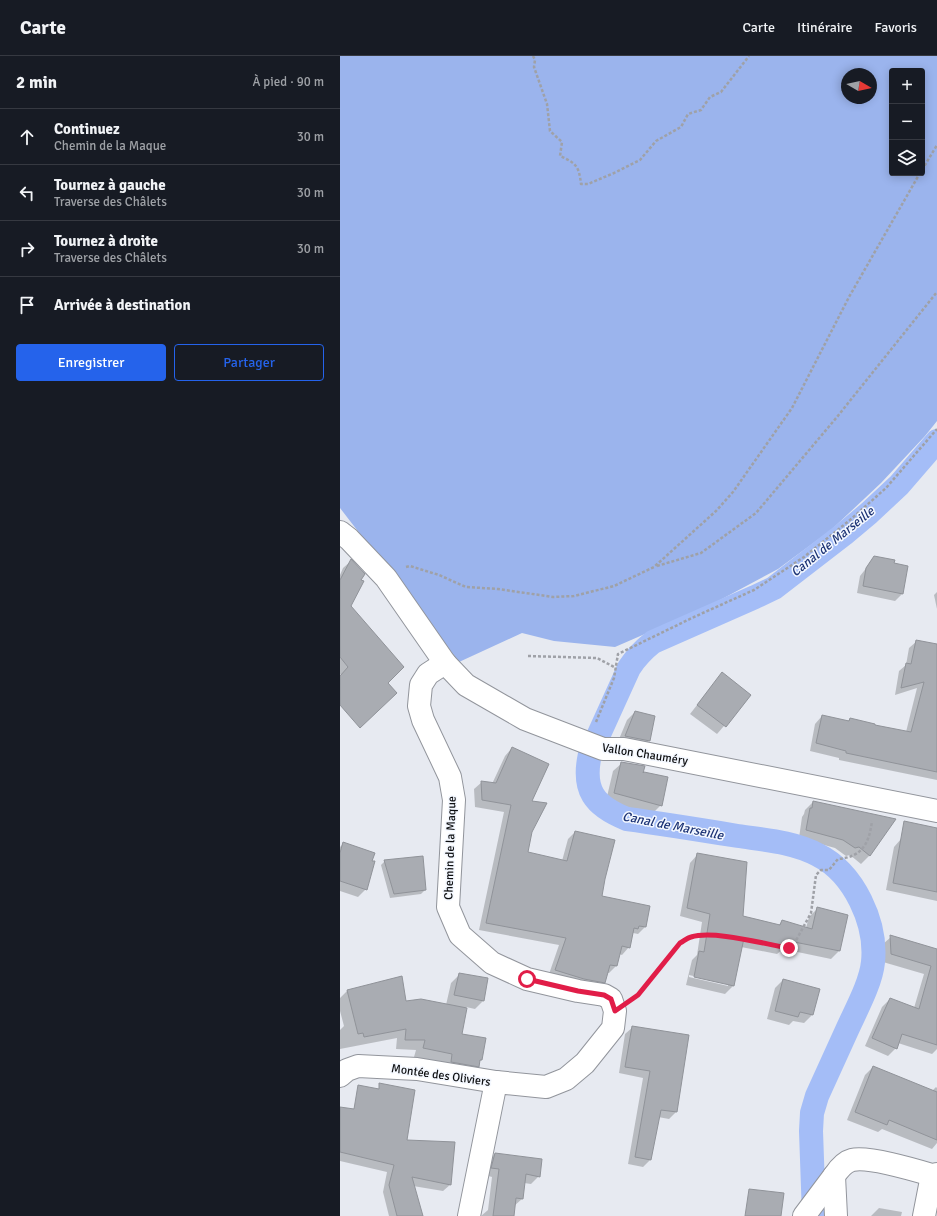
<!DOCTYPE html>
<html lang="fr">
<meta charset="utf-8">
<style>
:root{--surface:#171b24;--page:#242831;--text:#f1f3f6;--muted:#9ea1a6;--line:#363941;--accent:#2563eb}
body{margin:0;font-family:Signika,sans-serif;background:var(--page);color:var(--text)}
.controls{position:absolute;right:12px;top:12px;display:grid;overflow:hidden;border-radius:4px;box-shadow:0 2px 10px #0003}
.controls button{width:36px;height:36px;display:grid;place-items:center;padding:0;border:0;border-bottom:1px solid var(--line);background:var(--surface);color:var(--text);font:20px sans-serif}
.compass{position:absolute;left:501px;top:12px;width:36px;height:36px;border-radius:50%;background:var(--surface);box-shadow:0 2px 10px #0003;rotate:99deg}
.stop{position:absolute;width:12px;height:12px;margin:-9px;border:3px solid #e11d48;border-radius:50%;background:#fff}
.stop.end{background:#e11d48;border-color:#fff;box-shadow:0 1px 4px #0008}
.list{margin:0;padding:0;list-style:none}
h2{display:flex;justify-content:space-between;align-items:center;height:52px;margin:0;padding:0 16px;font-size:17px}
h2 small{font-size:13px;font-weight:400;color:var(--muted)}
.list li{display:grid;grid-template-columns:26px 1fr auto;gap:12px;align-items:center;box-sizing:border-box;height:56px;padding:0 16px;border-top:1px solid var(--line)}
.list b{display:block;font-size:15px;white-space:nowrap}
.list p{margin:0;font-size:13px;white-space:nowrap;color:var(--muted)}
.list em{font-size:13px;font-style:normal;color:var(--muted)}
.actions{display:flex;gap:8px;padding:12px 16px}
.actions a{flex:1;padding:9px 0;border:1px solid var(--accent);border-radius:4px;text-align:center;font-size:14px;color:var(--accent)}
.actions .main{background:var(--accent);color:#fff}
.icon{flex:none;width:22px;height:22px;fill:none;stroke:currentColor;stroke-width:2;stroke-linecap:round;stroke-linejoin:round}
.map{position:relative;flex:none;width:597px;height:1160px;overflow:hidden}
header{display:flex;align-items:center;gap:24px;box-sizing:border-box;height:56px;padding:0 20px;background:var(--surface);border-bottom:1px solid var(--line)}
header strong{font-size:19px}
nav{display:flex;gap:22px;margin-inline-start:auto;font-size:14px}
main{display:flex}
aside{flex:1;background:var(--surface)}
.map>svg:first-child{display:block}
.forest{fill:#9bb4ed;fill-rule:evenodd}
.shadow{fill:#0003;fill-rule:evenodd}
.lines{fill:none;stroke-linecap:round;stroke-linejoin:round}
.canal{stroke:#a4bdf7;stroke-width:24}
.building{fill:#a9acb2;stroke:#909399}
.minor-casing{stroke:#92959c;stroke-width:24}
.path{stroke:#9fa1a7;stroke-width:2.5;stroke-dasharray:3 2;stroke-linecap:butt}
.minor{stroke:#fff;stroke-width:22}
.route{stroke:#e11d48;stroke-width:5}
.labels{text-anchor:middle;stroke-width:3;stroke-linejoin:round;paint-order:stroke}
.street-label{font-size:12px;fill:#0e0f11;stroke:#f4f8ff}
.water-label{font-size:13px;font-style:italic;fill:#1d3476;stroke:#f4f8ff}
</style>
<header>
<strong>Carte</strong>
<nav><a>Carte</a><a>Itinéraire</a><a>Favoris</a></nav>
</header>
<main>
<aside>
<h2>2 min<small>À pied · 90 m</small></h2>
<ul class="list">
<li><svg class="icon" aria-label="ahead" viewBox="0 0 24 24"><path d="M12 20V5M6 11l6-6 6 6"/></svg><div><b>Continuez</b><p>Chemin de la Maque</p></div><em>30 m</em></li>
<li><svg class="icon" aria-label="left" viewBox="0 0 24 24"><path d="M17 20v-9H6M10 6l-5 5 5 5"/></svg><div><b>Tournez à gauche</b><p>Traverse des Châlets</p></div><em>30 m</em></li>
<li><svg class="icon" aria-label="right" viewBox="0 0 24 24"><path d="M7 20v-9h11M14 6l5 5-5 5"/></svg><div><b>Tournez à droite</b><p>Traverse des Châlets</p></div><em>30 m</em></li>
<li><svg class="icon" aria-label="arrive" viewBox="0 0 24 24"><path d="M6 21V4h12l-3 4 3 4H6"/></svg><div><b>Arrivée à destination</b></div></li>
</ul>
<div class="actions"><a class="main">Enregistrer</a><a>Partager</a></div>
</aside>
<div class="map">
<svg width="597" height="1160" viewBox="0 0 597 1160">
<rect width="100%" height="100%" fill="#e7eaf1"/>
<path class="forest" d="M0 0H597V365L585 380 541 427 491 474 438 513 367 551 275 591 214 585 182 577 119 606 0 452ZM552 15H582V117H552ZM507 18H531V42H507Z"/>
<g class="shadow">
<polygon points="535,501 553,508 567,511 562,538 555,545 517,537 520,520"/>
<polygon points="11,505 10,550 47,627 35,657 0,618 0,519 3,512"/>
<polygon points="597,536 597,553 594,539"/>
<polygon points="577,585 597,589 597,724 499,704 499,702 470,695 475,668 482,660 508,665 510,663 534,670 566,676 577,632 555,639 559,615 566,609 569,592"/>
<polygon points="382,618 410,640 377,678 350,658 375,626"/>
<polygon points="295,656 314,660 309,685 300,693 277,688 287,664"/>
<polygon points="172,692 191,746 191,776 186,797 222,805 228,783 235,776 261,841 305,871 298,878 293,877 289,891 282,899 279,898 276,910 269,917 267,917 264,926 257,933 208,921 219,889 139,874 164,756 135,751 134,733 142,726 152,728 165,700"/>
<polygon points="282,707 302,720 321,749 312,758 266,745 273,715"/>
<polygon points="473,746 554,764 529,800 521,808 510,799 506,800 495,792 459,782 462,761 464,758 465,754"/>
<polygon points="561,783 597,791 597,845 546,834 554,791"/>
<polygon points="4,787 31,806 26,833 18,841 0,835 0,791"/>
<path d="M358 798 402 861 438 870 442 865 466 872 469 861 477 853 507 859 499 895 491 903 443 893 437 898 401 891 393 930 385 938 346 929 352 904 357 899 362 866 340 860 350 807ZM349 919 388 928V930L349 921Z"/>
<polygon points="45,805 85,834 81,838 50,842 41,809"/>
<polygon points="551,881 597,894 597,993 592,998 558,987 556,992 548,1000 525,990 542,951 550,943 574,952 584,918 543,906 543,888"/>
<polygon points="120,918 147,923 143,945 135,953 126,951 121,978 141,1004 139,1006 138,1010 128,1020 103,1008 74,1001 76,994 56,993 57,982 0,993 0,974 4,970 0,955 0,942 7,935 65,946 106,949 111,927"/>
<polygon points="443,924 472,959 464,967 453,965 449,969 427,963 435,932"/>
<polygon points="293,971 348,980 336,1056 329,1063 318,1061 310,1104 303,1111 288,1108 303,1022 279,1017 285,978"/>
<polygon points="533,1011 592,1035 596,1031 597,1032 597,1087 592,1093 542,1073 538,1076 507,1064 525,1019"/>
<polygon points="0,1052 66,1085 111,1128 103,1135 73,1130 81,1160 49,1160 43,1136 47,1116 0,1105"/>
<polygon points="155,1098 199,1120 191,1128 184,1127 182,1143 174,1150 173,1160 141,1160 148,1154 152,1121 145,1119 147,1105"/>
<polygon points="539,1152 562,1156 561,1160 531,1160"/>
</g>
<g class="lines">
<path class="canal" d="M474 1160 471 1075 472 1057 477 1040C487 1018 497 996 507 974 516 954 531 927 533 906 537 867 514 817 478 799 454 786 425 784 398 780 361 774 324 768 287 763 254 750 242 734 250 698L289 612C296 601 303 594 313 586L415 541 434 532 504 478 529 457 559 429 597 385"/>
</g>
<g class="building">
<polygon points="534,500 555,504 554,507 568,510 563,538 523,530 526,512"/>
<polygon points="11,503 25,518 21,524 24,525 11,550 64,611 48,627 57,637 20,672 0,649 0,620 8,611 0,601 0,524"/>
<polygon points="576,584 597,588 597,716 506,697 506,695 476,687 482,659 509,665 510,662 535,668 535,669 571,676 584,626 561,632 566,607 571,608"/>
<polygon points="382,616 411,639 386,671 357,649"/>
<polygon points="295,655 315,660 310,685 285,680"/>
<polygon points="172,691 209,708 192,745 207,747 192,776 188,796 227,805 235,775 275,784 265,823 262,840 310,850 306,871 299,870 298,873 294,872 290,892 282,890 277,910 270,909 265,927 244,923 215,914 226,882 146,867 171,749 142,744 141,725 156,727"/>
<polygon points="281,706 305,710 303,717 304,716 328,721 322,750 274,737"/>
<polygon points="473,745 556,763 530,800 519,791 515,792 503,784 466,774 470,752 472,752"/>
<polygon points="564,765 597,772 597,836 553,827"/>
<polygon points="3,786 35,797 32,805 35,805 27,834 0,825 0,797"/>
<polygon points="357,797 407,806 403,860 440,869 442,864 472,873 477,851 508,859 500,895 449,885 446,890 404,882 394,930 354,921 359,895 364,896 370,858 347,852"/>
<polygon points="83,800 86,834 54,838 44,804"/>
<polygon points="550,879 597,893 597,989 562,978 557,993 532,982 550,942 579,953 591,910 551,898"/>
<polygon points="119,917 148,922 144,945 114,939"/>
<polygon points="62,920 66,945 81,943 127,952 122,978 146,982 142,1004 140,1004 139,1011 111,1006 112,998 83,992 85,984 65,984 66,973 24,981 23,977 18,978 7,934"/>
<polygon points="443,923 480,933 473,959 460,956 458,961 435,955"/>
<polygon points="292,970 349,979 337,1056 321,1054 311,1104 295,1101 310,1015 285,1011"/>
<polygon points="533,1010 597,1036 597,1084 549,1064 547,1069 515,1056"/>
<polygon points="39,1027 75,1034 67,1084 115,1086 111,1129 72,1121 83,1160 57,1160 49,1129 54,1109 0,1096 0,1051 14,1053 18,1029 39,1033"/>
<polygon points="155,1097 202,1103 200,1121 186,1118 183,1143 176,1142 174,1160 153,1160 159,1113 151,1112"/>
<polygon points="409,1133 444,1137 441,1160 405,1160"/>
</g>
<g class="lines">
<g class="minor-casing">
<g id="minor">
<polyline points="0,476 9,483 46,522 105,607 126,629 185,663 263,693 284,693 597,755"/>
<polyline points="105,607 88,618 81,629 79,650 83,664 110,721 114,744 108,851 120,879 152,907 187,923 238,935 264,939 271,943 275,955 273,972 245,1007 226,1023 206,1031 156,1026 129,1160"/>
<polyline points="0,1020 7,1014 18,1010 77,1013 156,1026"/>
<polyline points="464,1160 494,1120"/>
<path d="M496 1160 494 1120C498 1114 504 1106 512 1104 528 1100 575 1114 592 1119L597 1118"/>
<polyline points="584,1160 592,1119"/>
</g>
</g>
<g class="path">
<path d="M193 0 195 4 194 11 207 48 210 75 222 86 220 100C236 107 239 110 241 128H248L274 117 300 104 316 85 341 71 348 58 361 54 370 41 381 36 409 0"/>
<polyline points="582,114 597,89"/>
<polyline points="317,510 361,497 416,457 497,361 597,236"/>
<polyline points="66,511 70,510 99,519 126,531 158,533 213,541 234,540 274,530 314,511 376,455 393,436 452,352 509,241 580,117"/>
<polyline points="188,600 257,602 276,612"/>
<polyline points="256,666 274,622 278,598 354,561 414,534 464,501 510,464 546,432 597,373"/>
<path d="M294 942 298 939 340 887C344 885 347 882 351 881 374 874 424 888 449 892L453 890 471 857 476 819 481 814H489L498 803C522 801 529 788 532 765"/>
</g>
<use href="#minor" class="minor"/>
</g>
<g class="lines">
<path class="route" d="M187 923 238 935 264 939 271 943 275 955 298 939 340 887C344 885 347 882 351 881 374 874 424 888 449 892"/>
</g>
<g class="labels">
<g class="street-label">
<text transform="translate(305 698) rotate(9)" y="4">Vallon Chauméry</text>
<text transform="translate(110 792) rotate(-88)" y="4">Chemin de la Maque</text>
<text transform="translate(101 1019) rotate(8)" y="4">Montée des Oliviers</text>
</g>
<g class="water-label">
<text transform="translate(492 485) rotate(-39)" y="5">Canal de Marseille</text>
<text transform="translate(333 769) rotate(11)" y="5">Canal de Marseille</text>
</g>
</g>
</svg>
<div class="controls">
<button>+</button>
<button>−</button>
<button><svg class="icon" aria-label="layers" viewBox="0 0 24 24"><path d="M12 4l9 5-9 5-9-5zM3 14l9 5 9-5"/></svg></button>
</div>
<svg class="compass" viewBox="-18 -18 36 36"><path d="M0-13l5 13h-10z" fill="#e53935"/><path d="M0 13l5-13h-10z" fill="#9ea1a6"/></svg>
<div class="stop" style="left:187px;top:923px"></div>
<div class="stop end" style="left:449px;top:892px"></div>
</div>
</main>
